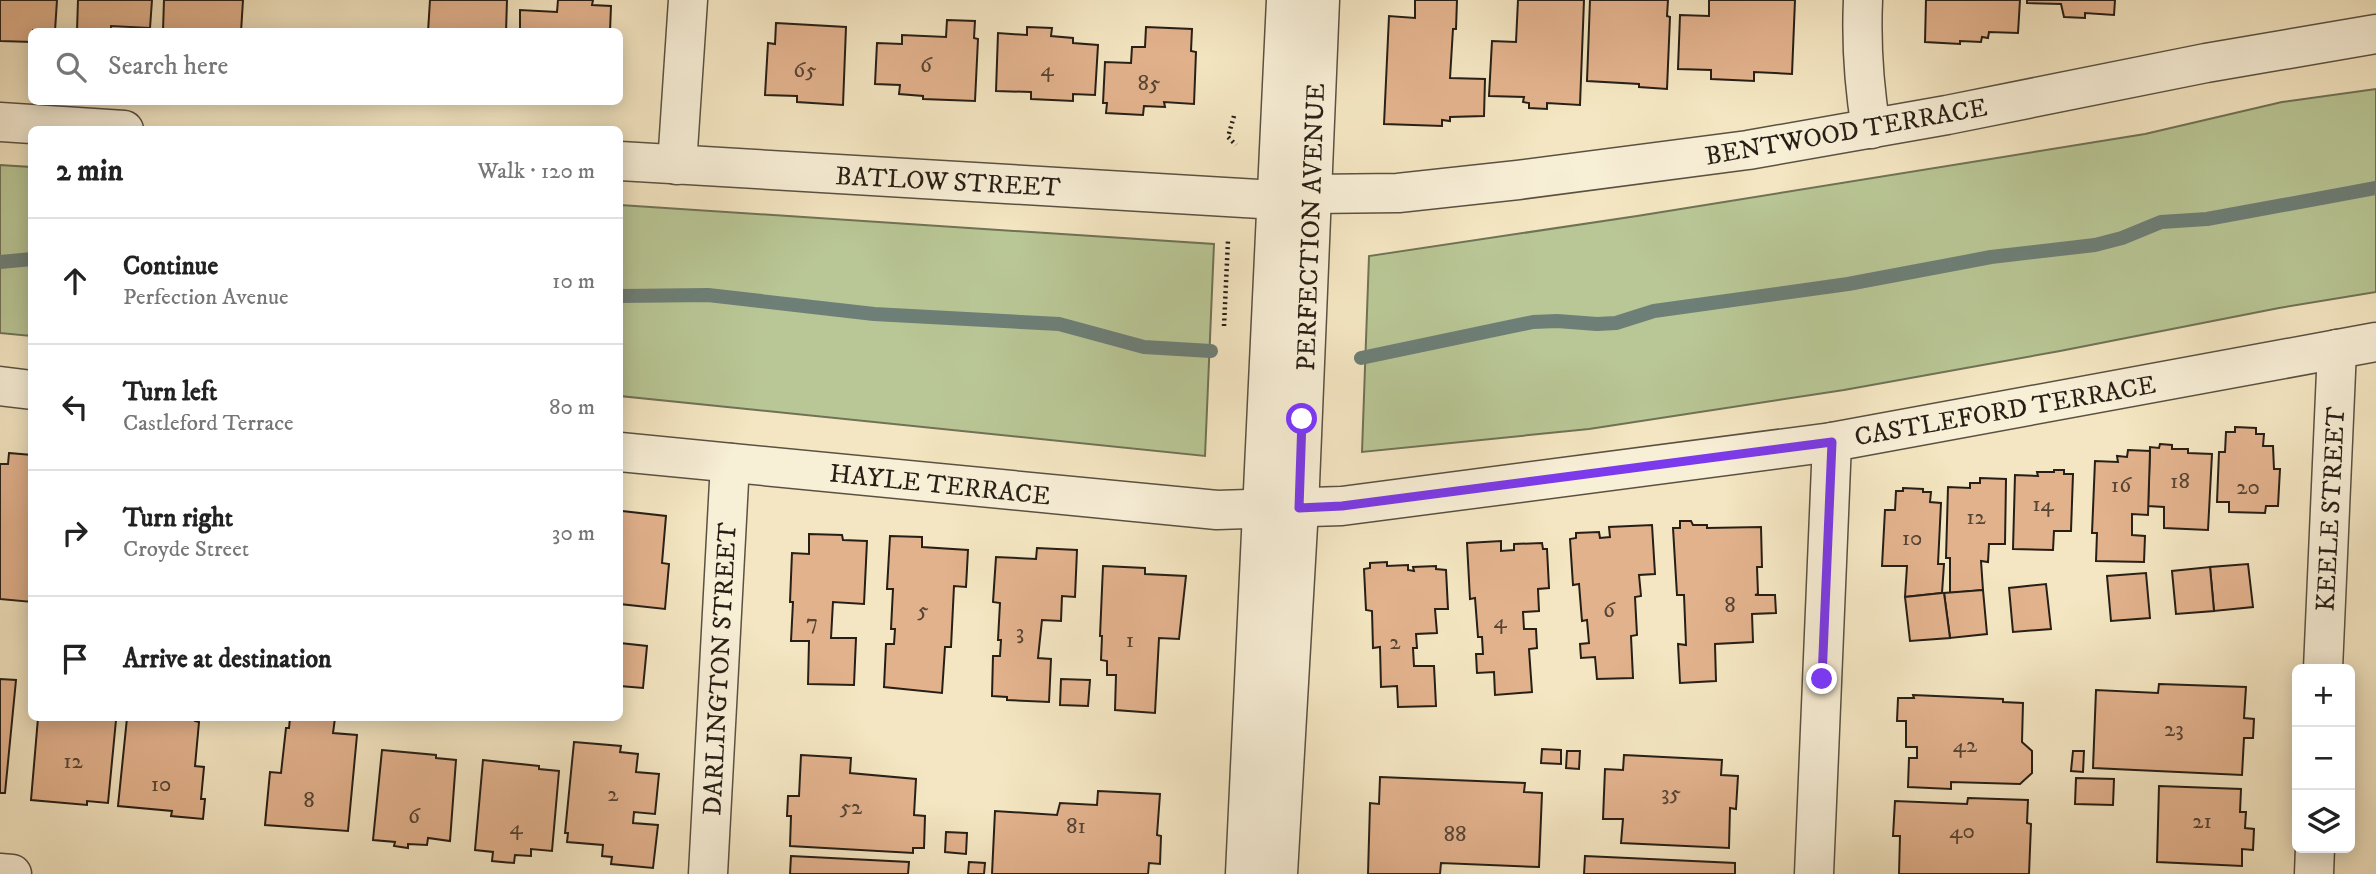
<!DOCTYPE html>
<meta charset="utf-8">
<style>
:root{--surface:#fff;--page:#f6f6f6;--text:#222;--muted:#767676;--line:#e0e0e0}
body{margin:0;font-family:"IM FELL DW Pica",serif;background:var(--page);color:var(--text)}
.controls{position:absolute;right:21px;bottom:21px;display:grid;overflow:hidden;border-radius:10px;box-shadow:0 4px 18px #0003}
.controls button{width:63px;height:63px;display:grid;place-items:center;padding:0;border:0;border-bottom:2px solid var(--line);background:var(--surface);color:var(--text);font:35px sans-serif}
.stop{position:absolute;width:21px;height:21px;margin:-16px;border:5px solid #7c3aed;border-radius:50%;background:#fff}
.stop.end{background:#7c3aed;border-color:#fff;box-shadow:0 2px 7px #0008}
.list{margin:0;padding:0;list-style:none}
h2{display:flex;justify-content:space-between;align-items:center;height:91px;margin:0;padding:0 28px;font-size:30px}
h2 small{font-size:23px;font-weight:400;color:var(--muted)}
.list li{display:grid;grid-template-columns:46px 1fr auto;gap:21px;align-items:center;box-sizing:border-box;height:126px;padding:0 28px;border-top:2px solid var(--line)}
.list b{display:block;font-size:26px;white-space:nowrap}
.list p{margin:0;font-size:23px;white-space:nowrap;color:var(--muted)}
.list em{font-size:23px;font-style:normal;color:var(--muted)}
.icon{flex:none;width:38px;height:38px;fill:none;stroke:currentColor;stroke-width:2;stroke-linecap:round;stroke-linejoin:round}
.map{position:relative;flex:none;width:2376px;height:874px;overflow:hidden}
.search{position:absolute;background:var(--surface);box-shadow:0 4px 18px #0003;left:28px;top:28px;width:595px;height:77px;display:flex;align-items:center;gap:18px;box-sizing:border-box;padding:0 24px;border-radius:10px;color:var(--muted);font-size:26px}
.panel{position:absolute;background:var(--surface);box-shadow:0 4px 18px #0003;left:28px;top:126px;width:595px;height:595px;border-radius:10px}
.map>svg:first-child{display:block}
.green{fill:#b9c695;stroke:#707256;stroke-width:2}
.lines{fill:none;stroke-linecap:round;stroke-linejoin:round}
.stream{stroke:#6d7f77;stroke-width:14}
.building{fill:#e2b28d;stroke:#271f16;stroke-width:2}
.minor-casing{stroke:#5a5141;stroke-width:41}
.path{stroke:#271f16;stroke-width:4.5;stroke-dasharray:2 3.5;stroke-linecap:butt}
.minor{stroke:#f8efd7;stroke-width:38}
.route{stroke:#7c3aed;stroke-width:9}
.labels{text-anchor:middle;stroke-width:6;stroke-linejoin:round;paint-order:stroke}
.number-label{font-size:23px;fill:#564434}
.street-label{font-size:26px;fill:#271f16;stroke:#f8efd7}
</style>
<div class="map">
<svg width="2376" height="874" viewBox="0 0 2376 874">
<rect width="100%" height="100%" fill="#f4e6c2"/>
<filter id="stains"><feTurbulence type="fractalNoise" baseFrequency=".00286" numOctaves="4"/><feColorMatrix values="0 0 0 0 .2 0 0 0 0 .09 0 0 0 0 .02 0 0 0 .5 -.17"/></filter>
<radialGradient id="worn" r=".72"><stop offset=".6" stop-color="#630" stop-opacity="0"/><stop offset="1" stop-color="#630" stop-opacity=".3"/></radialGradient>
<g class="green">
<polygon points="2376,89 2376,292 2279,308 2060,351 1844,390 1589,429 1362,452 1369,256 1637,216 2145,134 2282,102"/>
<polygon points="0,165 31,167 31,336 0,333"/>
<polygon points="620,205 1214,244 1205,456 620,396"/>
</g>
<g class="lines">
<g class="stream">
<polyline points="0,262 32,259"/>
<polyline points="620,296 708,295 874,314 1059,324 1144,347 1211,351"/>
<polyline points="1361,358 1533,322 1557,321 1597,324 1616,323 1654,311 1848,284 1991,257 2095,245 2122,238 2161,222 2207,219 2376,188"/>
</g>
</g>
<g class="building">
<polygon points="0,0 57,0 55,31 33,30 32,42 0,41"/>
<polygon points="78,0 152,0 150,28 111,26 111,32 77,31"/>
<polygon points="164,0 243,0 241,32 163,31"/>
<polygon points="430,0 507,0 506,32 428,32"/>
<polygon points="558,0 593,0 592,5 611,6 610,32 520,32 520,10 557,12"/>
<polygon points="1415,0 1457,0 1456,29 1453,29 1450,78 1485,79 1484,116 1450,117 1450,121 1442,120 1442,126 1384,124 1389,16 1415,18"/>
<polygon points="1518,0 1584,0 1580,105 1547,103 1547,109 1529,108 1529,103 1523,102 1524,97 1489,96 1492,41 1516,42"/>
<polygon points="1590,0 1668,0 1667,16 1670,17 1667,89 1639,87 1639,84 1587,81"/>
<polygon points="1709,0 1795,0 1792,74 1754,72 1754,81 1711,79 1711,70 1678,69 1680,15 1709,16"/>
<polygon points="1926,0 2020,0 2018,33 1989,32 1988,38 1982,37 1981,42 1960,41 1960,44 1925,42"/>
<polygon points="2027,0 2115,0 2114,15 2085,13 2085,18 2064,17 2061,4 2027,3"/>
<polygon points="947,20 975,21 974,38 978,39 975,101 923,99 923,96 899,94 900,85 875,84 877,43 902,44 902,35 946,37"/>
<polygon points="776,23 846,27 843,105 797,102 797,96 765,95 768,43 775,44"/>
<polygon points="1027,27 1052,28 1051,36 1073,38 1073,43 1098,45 1095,95 1073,94 1073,101 1031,99 1031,92 996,91 998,33 1027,35"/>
<polygon points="1146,27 1192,29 1191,51 1196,52 1194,104 1164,102 1165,107 1144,106 1143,115 1106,113 1107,103 1103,103 1105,62 1131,63 1132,47 1145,47"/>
<polygon points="2235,427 2256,428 2256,434 2264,434 2263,446 2273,446 2274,469 2280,469 2278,506 2266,506 2265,513 2229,512 2229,502 2217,502 2219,452 2225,452 2226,432 2235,432"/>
<polygon points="2160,444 2172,445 2172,449 2188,449 2188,453 2212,454 2208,530 2164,528 2164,507 2148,506 2150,447 2159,448"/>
<polygon points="2128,450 2150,451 2148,515 2132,514 2132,535 2145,536 2144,562 2096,561 2097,533 2092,533 2095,461 2118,462 2117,456 2127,457"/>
<polygon points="9,453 32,455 32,602 0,599 0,464 8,464"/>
<polygon points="2054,470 2064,470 2064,474 2073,474 2071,531 2054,531 2053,550 2013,549 2015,475 2038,476 2037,472 2054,472"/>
<polygon points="1980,478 2006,479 2005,544 1989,544 1988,562 1981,561 1983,590 1950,593 1950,558 1946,558 1948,487 1970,488 1970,483 1980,483"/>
<polygon points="1903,488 1923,489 1923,492 1931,492 1930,502 1941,503 1938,564 1944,564 1942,593 1905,597 1907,566 1882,566 1885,510 1895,510 1896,491 1903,491"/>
<polygon points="622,511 666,516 662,563 669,564 665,609 620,604 620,514 622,515"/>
<polygon points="1680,521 1691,521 1693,525 1707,525 1707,528 1761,527 1762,567 1757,567 1758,594 1755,595 1775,595 1776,613 1752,614 1753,642 1715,644 1716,681 1680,683 1678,644 1686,645 1684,595 1677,595 1673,528 1680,528"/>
<polygon points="1652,525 1655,574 1639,575 1641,596 1635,597 1637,635 1631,636 1633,678 1597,679 1595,657 1581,658 1580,644 1589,643 1587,620 1582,621 1579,584 1573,585 1570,539 1576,538 1576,533 1599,532 1600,538 1610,537 1609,527"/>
<polygon points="809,534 842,535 843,540 867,541 864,604 833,602 831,638 856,638 854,685 808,684 809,641 791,641 793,602 790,602 792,553 809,554"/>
<polygon points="890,536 922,537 922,547 968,550 966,587 954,586 951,647 945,647 942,693 884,687 886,644 894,644 895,629 891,629 893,589 887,589"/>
<polygon points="1501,541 1501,551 1514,550 1514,544 1542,543 1543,549 1547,549 1549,588 1538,589 1539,611 1523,612 1524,629 1536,629 1537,648 1529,649 1532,692 1495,695 1494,672 1477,673 1476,654 1483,654 1482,637 1478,637 1475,598 1470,599 1467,543"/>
<polygon points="1037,548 1077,550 1075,597 1062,596 1061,621 1042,620 1038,658 1051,659 1049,702 1007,700 1007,697 992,696 993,656 1000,656 1001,640 998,640 1000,603 993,602 996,557 1036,559"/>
<polygon points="1387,562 1387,566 1408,565 1408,570 1414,571 1413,567 1436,566 1436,569 1446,570 1448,609 1435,609 1437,633 1416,634 1417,648 1413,648 1414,666 1434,666 1436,706 1398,707 1397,686 1381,687 1380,647 1373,648 1372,611 1366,610 1364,569 1370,568 1370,563"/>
<polygon points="2248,564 2253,607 2214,611 2210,567"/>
<polygon points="1103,566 1145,568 1145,574 1186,576 1179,639 1159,638 1155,713 1115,710 1116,675 1107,675 1107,661 1101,660 1102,636 1100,636"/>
<polygon points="2210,567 2214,611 2176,614 2172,571"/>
<polygon points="2146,573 2150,618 2111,621 2107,576"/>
<polygon points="2046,584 2051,629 2013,632 2009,588"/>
<polygon points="1983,590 1987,634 1950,638 1944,593"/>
<polygon points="1942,593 1944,593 1950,638 1910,641 1905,597"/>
<polygon points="620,643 647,646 643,688 620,686"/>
<polygon points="0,679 16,680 5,793 0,793"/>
<polygon points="1061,679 1090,680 1088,706 1060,705"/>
<polygon points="2159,684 2246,687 2244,718 2254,719 2253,738 2244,738 2242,775 2093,768 2096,690 2158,693"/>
<polygon points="1913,695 2003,699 2003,702 2023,703 2022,742 2032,751 2032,773 2020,784 1951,782 1951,789 1908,787 1909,758 1917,758 1917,747 1906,747 1906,721 1897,721 1898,698 1914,698"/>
<polygon points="38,718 116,720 108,803 87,801 87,805 31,800"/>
<polygon points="127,718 195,718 195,721 199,722 195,766 204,767 201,799 205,799 203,819 171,816 172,811 118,806"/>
<polygon points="290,718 335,718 333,733 357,735 348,831 265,825 270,772 281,773 286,728 289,728"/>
<polygon points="574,742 621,746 620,752 638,754 636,772 659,774 655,814 634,812 633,823 658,825 653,868 611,864 612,857 602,856 603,845 567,842 568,833 565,833"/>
<polygon points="1542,749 1561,750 1561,764 1541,763"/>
<polygon points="382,750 436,755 436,758 456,760 450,841 428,838 427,845 408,844 408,848 394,846 395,842 373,840"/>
<polygon points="1567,751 1580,751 1579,769 1566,768"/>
<polygon points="2073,751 2084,751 2083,772 2071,771"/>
<polygon points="801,755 851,758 850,773 916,779 914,815 925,816 924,848 913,848 913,853 790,846 791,816 787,816 788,796 799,796"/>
<polygon points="1624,755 1722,760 1721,775 1738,776 1736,809 1730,808 1729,848 1621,843 1623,819 1603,819 1605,769 1623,770"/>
<polygon points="483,760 539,766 539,769 559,771 552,851 531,849 531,856 515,855 514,863 492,861 493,852 475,850"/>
<polygon points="1380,777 1525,783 1524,792 1542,793 1539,867 1441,863 1440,874 1368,874 1370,803 1379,804"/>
<polygon points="2076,778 2114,779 2113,805 2075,804"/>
<polygon points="2159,786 2241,789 2240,812 2246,812 2245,828 2254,829 2253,850 2242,849 2242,866 2157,862"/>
<polygon points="1098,791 1160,794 1157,835 1161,836 1160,864 1149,863 1148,874 992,874 995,811 1057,815 1060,803 1097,805"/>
<polygon points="1968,798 2028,800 2027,823 2031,824 2029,874 1899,874 1900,836 1893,836 1895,801 1967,804"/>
<polygon points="946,832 967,833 966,854 945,852"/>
<polygon points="791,856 909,862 908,874 790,874"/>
<polygon points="1585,856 1735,863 1735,874 1584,874"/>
<polygon points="969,862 985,863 984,874 968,874"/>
</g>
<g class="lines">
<g class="minor-casing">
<g id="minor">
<path d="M1863 0C1861 44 1864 86 1871 129"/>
<polyline points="0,122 124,130"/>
<polyline points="620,161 1277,200"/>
<polyline points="677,165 688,0"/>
<polyline points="1311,194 1398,193 1518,180 1748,150 1947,115 2206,63 2376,34"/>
<polyline points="0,386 32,390"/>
<polyline points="620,452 1217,510 1342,506 1832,442 2376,342"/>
<polyline points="2323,669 2337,349"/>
<polyline points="0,873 12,874"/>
<polyline points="708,874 730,463"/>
<polyline points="1245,874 1286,0"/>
<polyline points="1278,874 1299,508 1320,0"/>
<polyline points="1814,874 1832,442"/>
<polyline points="2314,874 2315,848"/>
</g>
</g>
<g class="path">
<polyline points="1234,116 1228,137 1236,145"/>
<polyline points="1224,326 1228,240"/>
</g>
<use href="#minor" class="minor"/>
</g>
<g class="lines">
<polyline class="route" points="1302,419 1299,508 1342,506 1832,442 1822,679"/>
</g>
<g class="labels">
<g class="number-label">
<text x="926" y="72">6</text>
<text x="1047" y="76">4</text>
<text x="805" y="77">65</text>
<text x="1149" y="90">85</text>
<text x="2180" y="488">18</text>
<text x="2121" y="492">16</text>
<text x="2248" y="494">20</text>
<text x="2043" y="511">14</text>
<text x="1976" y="524">12</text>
<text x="1912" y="545">10</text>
<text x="1730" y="612">8</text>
<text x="923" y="617">5</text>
<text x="1609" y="617">6</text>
<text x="1500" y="628">4</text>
<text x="812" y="629">7</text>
<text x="1020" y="639">3</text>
<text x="1130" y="647">1</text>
<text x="1395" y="649">2</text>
<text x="2174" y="736">23</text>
<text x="1965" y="752">42</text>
<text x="73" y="768">12</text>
<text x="161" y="791">10</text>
<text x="1671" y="800">35</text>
<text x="613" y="801">2</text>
<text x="309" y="807">8</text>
<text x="851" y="814">52</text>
<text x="414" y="823">6</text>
<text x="2202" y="828">21</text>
<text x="1076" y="833">81</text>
<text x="516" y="834">4</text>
<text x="1962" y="838">40</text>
<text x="1455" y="841">88</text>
</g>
<g class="street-label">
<text transform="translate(1846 131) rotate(-10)" y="9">BENTWOOD TERRACE</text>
<text transform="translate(948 181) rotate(3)" y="9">BATLOW STREET</text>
<text transform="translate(1310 227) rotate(-88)" y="9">PERFECTION AVENUE</text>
<text transform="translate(2005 410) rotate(-10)" y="9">CASTLEFORD TERRACE</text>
<text transform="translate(940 484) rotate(6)" y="9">HAYLE TERRACE</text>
<text transform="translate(2330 509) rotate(-87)" y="9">KEELE STREET</text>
<text transform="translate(719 669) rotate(-87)" y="9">DARLINGTON STREET</text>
</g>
</g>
<rect width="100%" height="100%" filter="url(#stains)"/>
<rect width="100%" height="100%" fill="url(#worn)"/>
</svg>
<div class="controls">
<button>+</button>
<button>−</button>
<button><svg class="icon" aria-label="layers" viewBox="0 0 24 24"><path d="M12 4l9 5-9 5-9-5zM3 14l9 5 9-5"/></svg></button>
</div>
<div class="stop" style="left:1302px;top:419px"></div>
<div class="stop end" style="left:1822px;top:679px"></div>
<div class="search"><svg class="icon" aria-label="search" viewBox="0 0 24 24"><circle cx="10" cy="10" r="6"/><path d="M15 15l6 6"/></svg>Search here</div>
<section class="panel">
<h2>2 min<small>Walk · 120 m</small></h2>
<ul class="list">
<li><svg class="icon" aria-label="ahead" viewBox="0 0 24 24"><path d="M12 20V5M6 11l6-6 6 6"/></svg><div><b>Continue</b><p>Perfection Avenue</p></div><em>10 m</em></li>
<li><svg class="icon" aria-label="left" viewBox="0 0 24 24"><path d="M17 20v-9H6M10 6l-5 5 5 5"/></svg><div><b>Turn left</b><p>Castleford Terrace</p></div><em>80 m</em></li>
<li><svg class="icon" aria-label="right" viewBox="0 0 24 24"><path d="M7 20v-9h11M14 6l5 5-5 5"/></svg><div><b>Turn right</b><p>Croyde Street</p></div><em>30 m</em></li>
<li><svg class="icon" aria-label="arrive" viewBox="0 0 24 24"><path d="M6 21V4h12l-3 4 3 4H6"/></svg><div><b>Arrive at destination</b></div></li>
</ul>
</section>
</div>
